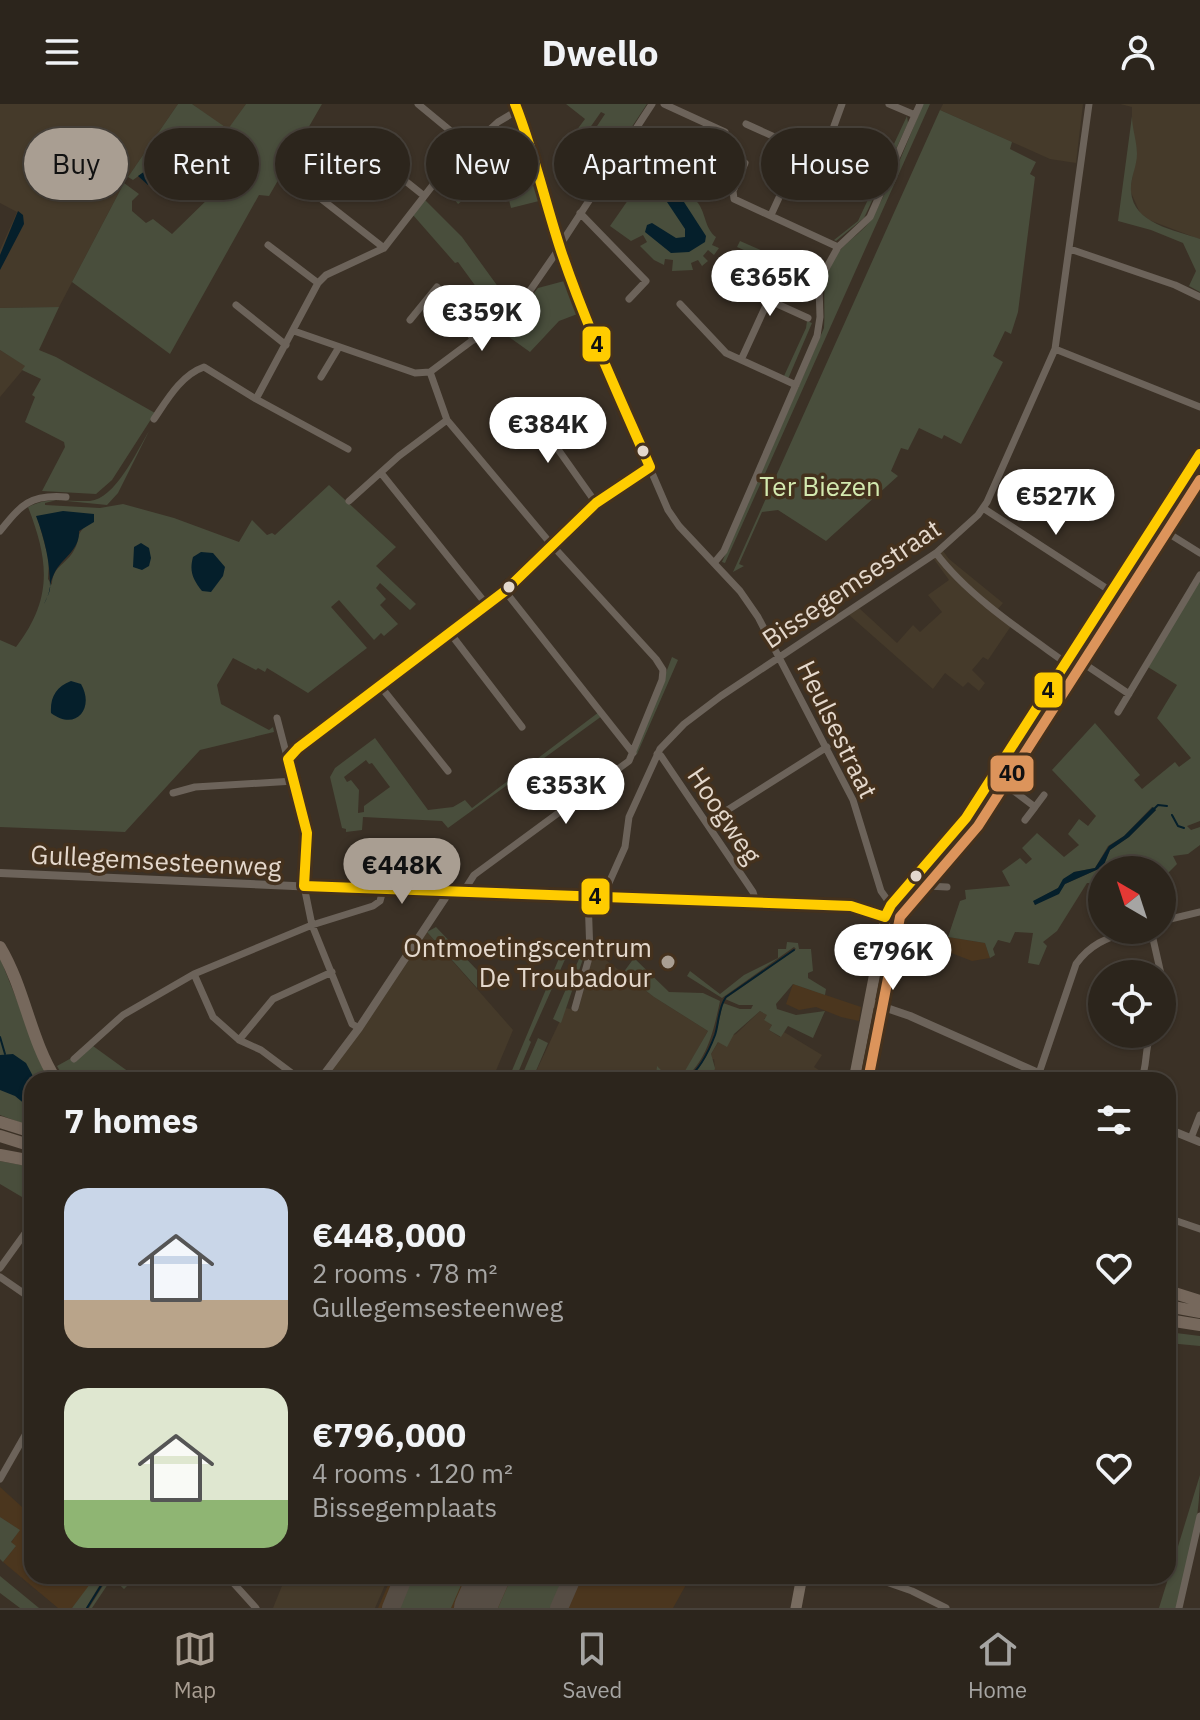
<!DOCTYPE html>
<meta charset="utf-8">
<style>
body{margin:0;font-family:"IBM Plex Sans",sans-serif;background:#383129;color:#f1f3f6;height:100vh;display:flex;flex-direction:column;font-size:30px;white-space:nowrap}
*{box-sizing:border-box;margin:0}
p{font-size:26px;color:#a6a5a3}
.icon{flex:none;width:44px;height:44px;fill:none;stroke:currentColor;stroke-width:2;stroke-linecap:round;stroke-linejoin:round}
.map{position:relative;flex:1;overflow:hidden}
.sheet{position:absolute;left:24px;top:968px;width:1152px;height:512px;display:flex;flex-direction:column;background:#2c251c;border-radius:24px;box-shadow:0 2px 6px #0004,0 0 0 2px #48423b}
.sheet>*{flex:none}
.banner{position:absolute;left:24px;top:24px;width:1152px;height:72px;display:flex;gap:16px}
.needle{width:52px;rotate:321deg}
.tools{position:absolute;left:1088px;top:752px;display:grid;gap:16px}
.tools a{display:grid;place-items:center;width:88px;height:88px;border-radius:50%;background:#2c251c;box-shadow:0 2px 6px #0004,0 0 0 2px #48423b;font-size:40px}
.price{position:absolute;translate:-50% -68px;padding:0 18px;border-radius:28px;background:#fff;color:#222;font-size:26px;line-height:52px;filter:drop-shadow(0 2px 4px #0008)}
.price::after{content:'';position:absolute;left:50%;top:48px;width:24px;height:18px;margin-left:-12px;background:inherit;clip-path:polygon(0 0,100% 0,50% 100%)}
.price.active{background:#a99e92;color:#111}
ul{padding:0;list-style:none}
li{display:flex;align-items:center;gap:24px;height:200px;padding:0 40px}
li span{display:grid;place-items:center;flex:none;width:224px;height:160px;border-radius:24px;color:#555}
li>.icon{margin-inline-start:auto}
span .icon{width:96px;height:96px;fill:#fffc;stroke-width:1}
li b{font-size:34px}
h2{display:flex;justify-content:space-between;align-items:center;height:96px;padding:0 40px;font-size:34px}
.chip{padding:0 28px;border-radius:36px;background:#2c251c;box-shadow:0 2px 6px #0004,0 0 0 2px #48423b;font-size:28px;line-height:72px}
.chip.active{background:#a99e92;color:#111}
header{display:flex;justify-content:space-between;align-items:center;height:104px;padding:0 40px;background:#2c251c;font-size:36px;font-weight:800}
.tabs{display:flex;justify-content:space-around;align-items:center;height:112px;border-top:2px solid #48423b;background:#2c251c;font-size:22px;color:#a6a5a3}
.tabs a{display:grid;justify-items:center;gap:4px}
.tabs .active{color:#a99e92}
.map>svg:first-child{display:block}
</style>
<header><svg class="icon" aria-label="menu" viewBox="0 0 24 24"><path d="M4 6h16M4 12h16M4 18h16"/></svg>Dwello<svg class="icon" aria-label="person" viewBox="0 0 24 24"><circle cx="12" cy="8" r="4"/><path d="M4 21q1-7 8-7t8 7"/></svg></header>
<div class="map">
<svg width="1200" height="1504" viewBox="0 0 1200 1504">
<rect width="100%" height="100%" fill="#3b3126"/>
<path fill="#4b361e" d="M948,833l37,6 5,15 -18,3 -31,-12z
M793,880l68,23 -2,14 -18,-4 -25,-10 -17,3 -13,-6z
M0,1383l32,29v60l65,1 -25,31h-14l-55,-46 12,-15 -4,-4 8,-13 -19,-13z
M392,1472h282l13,7 -14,25h-295z"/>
<path fill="#453a2a" d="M0,0h178l-54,79 -65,124 -59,1v-58l17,-38 -17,-9z
M192,0h54l-18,26z
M943,0h140l-7,59 -26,-4 -110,-49z
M1120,0h80v137l-1,-2 -50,-19 -9,-7 -10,-23 7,-37 -5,-28v-18z
M0,246l26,16 -26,31z
M943,447l6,8 54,44 -5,6 13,17 -23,34 -5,-3 -11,13 13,13 -6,8 -11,-9 -5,5 -18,-14 -12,16 -85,-75 11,-6 38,35 16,-18 7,7 22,-20 -14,-17 21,-15 -16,-22z
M427,828l86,98 -21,50h-168z
M593,850l9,3 52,40 54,34 -26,46 -11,2 -14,-12 -2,13h-123l34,-72 12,3z
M760,907l8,4 -4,4 8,6 -3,5 11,7 4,-5 38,23 -8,12 21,13h-122l2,-12 -1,-9 -3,1v-6l8,-13 17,-7z
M286,1472h103l-14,32h-102z"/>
<path fill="#494e3c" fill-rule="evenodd" d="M178,0h14l36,25 18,-25h76l-53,92 -10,-1 -89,159 -98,-72 52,-99 15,11 -7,7v10l14,12 7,-4 19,15 42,-41 2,2 5,-5 17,-5c-5,-11 -19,-17 -28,-27 -6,-6 -6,-14 -15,-20l-27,27 -6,-6 -29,21 -5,-3z
M566,0h81l-55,83 -11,-8 -4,6 -13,-9 41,-62 -4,-2 -26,37 -8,-6 18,-24z
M923,0h7l-205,459 -3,-1 102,-234c2,-30 -6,-57 19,-81 13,-13 25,-19 33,-36 18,-34 32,-71 47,-107z
M940,6l72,32 -2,7 26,13 -6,12 5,3 -17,135 -7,22 -6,-3 -12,25 10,6 -42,82 -17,-9 -2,4 -23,-11 -11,22 -7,-2 -10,23 7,5 -72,65 -48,-31 -16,2 -23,52 5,2 -11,6z
M907,12l1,7 -44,95 -28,23 -2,-1 24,-19z
M1132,12c0,13 5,25 5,38 0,12 -7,25 -6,37 2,33 44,39 69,48v53l-11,-6 7,-15 -13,-28 -32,-13 -33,-9z
M528,65l11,32 -28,7 -7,-28 -20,4 -26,20 -3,-4 20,-17z
M649,66l-2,5 15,7 3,-5 9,5c3,13 16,11 24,21 8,11 7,26 18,34l-4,8 7,3 -5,7 -6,-5 -5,6 5,5 -6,5 -4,-6 -7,3 2,7 -21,1 1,-11 -8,-1 -1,6 -10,-5 -14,-14 7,-4 -4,-7 -12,6 -21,-15z
M424,95l38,38 50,69 -14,11 -40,-55 -3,1 -42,-48z
M740,137l77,34 -3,6 -77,-34z
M568,176l12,33 -21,8 -29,31 -21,-15 -8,-11 18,-14 19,-24z
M59,203l-20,43 17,7 99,56 -43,67 -16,14 -54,-3 23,-44 -1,-5 -39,-20 10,-25 -3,-2 9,-16 -19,-9 3,-4 -25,-16v-42z
M807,217l5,2 -24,56 -4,-3 22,-48z
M149,327l-31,62 -11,12 -50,-5 -12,3v2l55,3 23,-4 51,14 65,24 13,-22 15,15 5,-2 3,2 54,-50 67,62 -20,19 40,38 -6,6 -30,-27 -4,5 10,11 -6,6 18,19 -14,12 -3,-3 -7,7 -35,-40 -8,7 36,41 -59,45 -41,-25 -2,4 -7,-4 -2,2 -23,-12 -16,27 4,19 48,26 4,-3 1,5 -74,18 -75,82 -125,-5v-187l16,7c37,-48 33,-86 12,-140 21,-11 39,-5 62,-6 25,-2 47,-50 59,-70zM37,412l51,8c-14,11 -7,16 -15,28 -8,13 -21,15 -21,33l-4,-6 1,-19z
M1200,475v242l-13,5 4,4 9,-3v18l-12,9 -15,2 4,8 -15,15v-9h-60v14l-15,-1 -30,48 -14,11 4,4 -8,19 -11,-2 5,-30 -18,-1 -5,11 -12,-3 -5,9 2,6 -5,3 -5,-15 -37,-6 12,-36 6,-2 -1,-9 45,-4 -8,-15 18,-13 6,6 6,-5 -10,-11 15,-15 27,24 15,-12 -11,-11 11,-15 9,7 8,-10 -44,-46 43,-47 45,52 -6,5 8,9 33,-27 4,5 12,-9 -34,-40 20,-33 -29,-18zM1152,703l4,3 -27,27 -19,13 -7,17 -38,17 -30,21 -1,-4 24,-13 16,-16 21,-4 13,-22 16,-10z
M672,553l6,3 -41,94 -2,-1z
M599,608l3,4 -154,112 -6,-7 -79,-4 -1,13 -16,2v-3l-4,-1 -12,-51 5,-9 40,-30 53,72 25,-3 12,-7 7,8zM366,656l3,4 3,-1 18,24 -26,19v6l-6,1 1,-23 -8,-10 -4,2 -3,-5z
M436,823l41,43v18l-50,-56z
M787,838l11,1 1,6h12l2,22 -5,2v5l18,11 -1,6 -32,-11 -17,20 1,5 19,6 29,-4 -12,27 -25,-12 -7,11 -12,-7 3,-5 -8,-5 3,-5 -7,-4 -26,23 -7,13 -9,-5 -7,12 4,14 -2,12h-24c21,-22 28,-48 34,-77l17,6h11l2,-4h-14l-14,-6 71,-50 -2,-2 -72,51 -35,-22 3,-5 30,23 24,-19 34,-17v-9h8z
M565,840l6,2 -42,94 2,2 -16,38h-7z
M582,848l2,4 -23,67 -8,-4z
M0,854l49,122h-17v47l-32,-12z
M634,854l35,34 34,1 17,8c-6,29 -13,60 -37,79h-28l2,-14 13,13 8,-5 4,2 26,-45 -54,-34 -31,-24z
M538,934l10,5 -16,37h-12z
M93,942l47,34h-75l-8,-14z
M0,1057l32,6v21l-10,9 -22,-13z
M1168,1228l32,4v10l-32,-3z
M1200,1371c0,46 -12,89 -24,133h-17z
M0,1413l20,13 -9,12 5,4 -13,16 -3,-3z
M0,1472l39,32h-19l-20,-15z
M96,1472h9l-19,32h-14z
M109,1472h28l-13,13 -12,-11 -20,30h-3z
M410,1472h55l-14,32h-54z
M512,1472h55l-13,32h-56z"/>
<path fill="#051f2b" d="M158,58l8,8 -18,15 -10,-9z
M668,85l16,13 22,34 -1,6 -16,10 -18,1 -26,-21 2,-7 5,-2 24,15 9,-1v-8l-22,-33z
M18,107l5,4 1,9 -24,46v-15z
M63,407l31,3v8l-15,9c1,20 -18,27 -25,43 -6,12 -2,16 -10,30 2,-5 7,-13 6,-18 0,-23 -5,-47 -14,-70z
M141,439l8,5 2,10 -2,8 -7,4 -9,-3 1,-20z
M201,448l12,1 12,14 -2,9 -12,16 -9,-1c-9,-12 -13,-19 -9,-34z
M71,577l10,3c14,24 -5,48 -30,29 -1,-16 5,-26 20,-32z
M1153,703l3,3 -27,27 -19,13 -7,17 -38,17 -6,10 -24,11 -2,-4 25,-13 5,-9 11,-7 21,-4 14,-22 15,-10z
M13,950l13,9 9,17h-3v30l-17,-14 -15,-6v-35z"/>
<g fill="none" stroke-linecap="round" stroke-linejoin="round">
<path stroke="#051f2b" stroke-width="2" d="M1154,705l4,-4 9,1
M1172,711l6,11 6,2
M0,933l5,17
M686,976c13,-10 23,-29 29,-45 4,-12 3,-27 11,-38l68,-47
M87,1504l20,-32"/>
<path stroke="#564d44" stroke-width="18" d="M391,1504l13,-32
M559,1504l14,-32"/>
<path stroke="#564d44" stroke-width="42" d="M475,1504l14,-32"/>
<path stroke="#6c635a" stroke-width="7" d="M418,0l52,43
M515,0l10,25 33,113 36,97 74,171 11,16 61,65 18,26 95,183 28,91 10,14
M664,0l61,28
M889,0l26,11
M746,20l55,25
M834,22l8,-22
M354,36l69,55
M620,49l52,25
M797,55l67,29
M745,59l-12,28 1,8 104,48
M320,94l64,50
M580,109l66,68 -17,18
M771,111l35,-76
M558,138l6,-3 88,-135
M268,141l50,38
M1070,145l105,36 25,12
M730,187l10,-4 68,31
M680,200l46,49 70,32
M236,201l50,40
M410,216l27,-33 37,53
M294,227l121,42 15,-1 90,-67 36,-52 5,-2
M1055,245l145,58
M741,256l27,-59
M430,268l17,48 104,124 105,115 7,11 -1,10 -33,81 -155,114 -7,11v6
M321,273l18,-30
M256,295l62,-116 8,-8 58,-27 59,-76 55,-50 20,-12
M528,303l68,96
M154,315c13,-19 27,-44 50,-52l52,32 92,50
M381,369l106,132
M349,397l50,-45 48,-36
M983,404l129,84
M1155,421l45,28
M0,427c21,-26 30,-37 66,-34
M936,449c32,43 87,79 130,110
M714,459l10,-12 93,-215 3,-19 -1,-30 4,-13 15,-27 32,-30 50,-113
M505,487l128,162
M450,529l72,94
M1071,551l58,39
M381,583l67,84
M1118,608l82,-137
M277,614l30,115 -3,53 8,39 40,99 7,4
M657,650l4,2 92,136 3,10
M288,655l10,-11 207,-157 91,-88 54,-36
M994,672l41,31 -10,13
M173,689l22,-6 99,-6
M1035,703l9,-12
M707,719l120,-76
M916,773l11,9 20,1
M606,793l2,-12 17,-38 4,-30 31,-68 24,-25 37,-28 215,-143 42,-38 9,-13 68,-153 34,-245
M1162,817l38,-9
M1151,826l10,44
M194,870l19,43 26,23 22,10 40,30
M1162,873l3,19 -3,10
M575,904l15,-54 -2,-57
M239,936l34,-41 59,-27
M74,955l49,-44 71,-41 118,-49 61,-19 7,-5 3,-11
M1039,969l37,-109c15,-21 32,-26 55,-34
M1141,976c7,-15 3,-30 10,-46
M1191,1034l9,-23
M1168,1114l32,11
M0,1164l31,-43
M0,1173l32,22
M0,1375l32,-56
M227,1472l29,32
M869,1472l43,15 34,17
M1179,1504l21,-92"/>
<path stroke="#6c635a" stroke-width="8" d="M0,769l383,17 468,16 34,11
M869,898l41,14 144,64
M320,976l39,-52 86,-130v-7
M1168,1025l32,13"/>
<path stroke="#786c60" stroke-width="11" d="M854,976l33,-169 79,-93 234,-364
M796,1504l6,-32"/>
<path stroke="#76685c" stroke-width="12" d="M0,843c25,42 30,92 56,133
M0,1018l32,10
M0,1032l32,10
M0,1051l32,6
M1168,1187l32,10
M1168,1202l32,6
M1168,1216l32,5"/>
<g stroke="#44311d" stroke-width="16">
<path id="bus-1" d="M515,0c19,48 30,98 46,147 25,74 58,145 89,216
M288,655l10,-11 207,-157 91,-88 54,-36
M288,655l19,74 -3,53
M304,782l547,20 34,11
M885,813l6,-12 75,-87 234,-364"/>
</g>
<g stroke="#44311d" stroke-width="16">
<path id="bus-2" d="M868,976l32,-163 78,-91 222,-346"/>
</g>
<use href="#bus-1" stroke="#fc0" stroke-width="10"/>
<use href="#bus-2" stroke="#dc945b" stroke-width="10"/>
</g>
<g fill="#e4d8cc" stroke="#44311d" stroke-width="3">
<circle cx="643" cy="347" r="7"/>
<circle cx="509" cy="483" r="7"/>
<circle cx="916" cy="772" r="7"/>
</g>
<circle fill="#a99e92" stroke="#44311d" stroke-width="3" cx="668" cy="858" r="8"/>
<g text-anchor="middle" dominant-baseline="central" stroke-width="7" stroke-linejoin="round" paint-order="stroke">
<g font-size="26" fill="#d3e9af" stroke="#44311d">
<text x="820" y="382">Ter Biezen</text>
</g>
<g font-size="26" fill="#e4d8cc" stroke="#44311d">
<text transform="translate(851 479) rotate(-34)">Bissegemsestraat</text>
<text transform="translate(838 625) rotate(64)">Heulsestraat</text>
<text transform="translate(725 711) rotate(56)">Hoogweg</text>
<text transform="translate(156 756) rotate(3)">Gullegemsesteenweg</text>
</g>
<g font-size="26" fill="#e4d8cc" stroke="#44311d" text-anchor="end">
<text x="652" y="843">Ontmoetingscentrum<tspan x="652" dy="30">De Troubadour</tspan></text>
</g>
</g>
<g stroke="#44311d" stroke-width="3">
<rect x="581" y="221" width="31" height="38" rx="8" fill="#fc0"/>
<rect x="1033" y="567" width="31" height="38" rx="8" fill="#fc0"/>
<rect x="989" y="650" width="46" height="39" rx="8" fill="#dc945b"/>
<rect x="580" y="773" width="31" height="39" rx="8" fill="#fc0"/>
</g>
<g font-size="22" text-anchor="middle" font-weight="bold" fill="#111">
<text x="597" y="248">4</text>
<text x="1048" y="594">4</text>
<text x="1012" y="677">40</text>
<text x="595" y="800">4</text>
</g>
</svg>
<div class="tools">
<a><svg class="needle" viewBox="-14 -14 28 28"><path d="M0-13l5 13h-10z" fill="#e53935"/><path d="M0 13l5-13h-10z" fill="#a6a5a3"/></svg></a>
<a><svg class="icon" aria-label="locate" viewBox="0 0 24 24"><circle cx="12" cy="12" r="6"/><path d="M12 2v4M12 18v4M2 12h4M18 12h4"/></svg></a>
</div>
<b class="price" style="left:770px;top:214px">€365K</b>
<b class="price" style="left:482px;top:249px">€359K</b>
<b class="price" style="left:548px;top:361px">€384K</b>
<b class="price" style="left:1056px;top:433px">€527K</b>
<b class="price" style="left:566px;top:722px">€353K</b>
<b class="price active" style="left:402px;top:802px">€448K</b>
<b class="price" style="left:893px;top:888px">€796K</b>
<div class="banner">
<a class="chip active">Buy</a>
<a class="chip">Rent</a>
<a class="chip">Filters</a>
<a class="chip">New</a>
<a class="chip">Apartment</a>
<a class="chip">House</a>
</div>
<section class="sheet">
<h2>7 homes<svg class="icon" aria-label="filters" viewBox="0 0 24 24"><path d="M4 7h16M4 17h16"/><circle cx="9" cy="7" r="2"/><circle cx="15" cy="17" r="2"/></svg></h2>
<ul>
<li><span style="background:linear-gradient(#c9d6e8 70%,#b9a48a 0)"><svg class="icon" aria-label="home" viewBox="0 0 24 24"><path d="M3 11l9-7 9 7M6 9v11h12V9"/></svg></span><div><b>€448,000</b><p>2 rooms · 78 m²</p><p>Gullegemsesteenweg</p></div><svg class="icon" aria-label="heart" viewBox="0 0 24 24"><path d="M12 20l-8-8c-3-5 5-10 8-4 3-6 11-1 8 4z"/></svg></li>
<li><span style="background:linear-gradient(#dfe7d0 70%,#8fb573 0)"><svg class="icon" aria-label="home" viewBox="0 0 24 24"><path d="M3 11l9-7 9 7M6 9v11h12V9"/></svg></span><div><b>€796,000</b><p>4 rooms · 120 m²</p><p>Bissegemplaats</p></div><svg class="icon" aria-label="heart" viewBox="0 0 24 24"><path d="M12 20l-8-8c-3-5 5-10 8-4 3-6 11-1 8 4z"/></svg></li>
</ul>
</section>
</div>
<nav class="tabs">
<a class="active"><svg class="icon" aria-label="map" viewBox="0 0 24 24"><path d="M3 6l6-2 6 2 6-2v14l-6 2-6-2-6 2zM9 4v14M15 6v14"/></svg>Map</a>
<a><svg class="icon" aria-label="saved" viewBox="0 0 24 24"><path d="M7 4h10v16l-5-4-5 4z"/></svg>Saved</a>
<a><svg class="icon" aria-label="home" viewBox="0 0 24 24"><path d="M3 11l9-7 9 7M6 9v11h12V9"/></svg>Home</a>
</nav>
